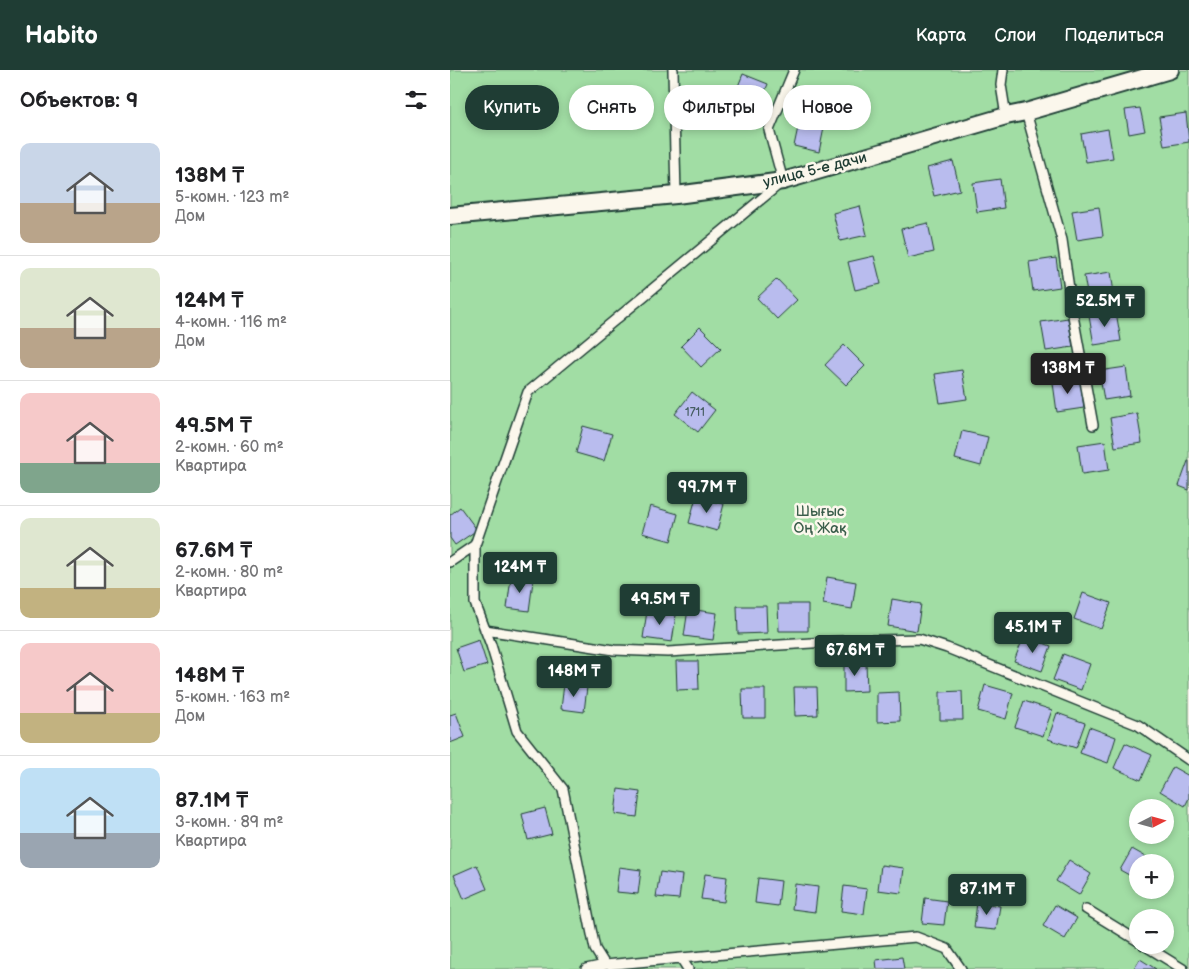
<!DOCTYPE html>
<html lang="ru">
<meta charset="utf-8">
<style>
body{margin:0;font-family:"Balsamiq Sans",sans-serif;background:#f2f2f2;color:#202124;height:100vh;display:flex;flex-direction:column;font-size:19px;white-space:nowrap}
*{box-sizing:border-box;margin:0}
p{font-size:16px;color:#757577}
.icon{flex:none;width:28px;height:28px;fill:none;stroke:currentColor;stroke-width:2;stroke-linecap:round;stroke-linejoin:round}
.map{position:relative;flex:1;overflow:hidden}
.panel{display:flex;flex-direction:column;background:#fff;width:450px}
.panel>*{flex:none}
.hud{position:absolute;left:15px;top:15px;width:475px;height:45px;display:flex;gap:10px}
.needle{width:32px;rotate:84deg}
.fabs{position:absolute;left:679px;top:729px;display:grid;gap:10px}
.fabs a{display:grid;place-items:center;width:45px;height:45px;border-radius:50%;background:#fff;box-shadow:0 2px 8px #0003;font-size:25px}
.price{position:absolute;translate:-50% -42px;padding:0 11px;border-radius:5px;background:#1f3d34;color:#fff;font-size:16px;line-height:32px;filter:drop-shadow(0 1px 2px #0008)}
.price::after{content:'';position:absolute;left:50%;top:30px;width:15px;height:11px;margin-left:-8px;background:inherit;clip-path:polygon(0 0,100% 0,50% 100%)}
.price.current{background:#222;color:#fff}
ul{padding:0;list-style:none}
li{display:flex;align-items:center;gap:15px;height:125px;padding:0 20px}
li+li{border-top:1px solid #e0e0e0}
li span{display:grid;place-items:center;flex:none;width:140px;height:100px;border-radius:10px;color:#555}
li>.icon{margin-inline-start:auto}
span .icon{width:60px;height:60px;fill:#fffc;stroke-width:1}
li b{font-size:21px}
h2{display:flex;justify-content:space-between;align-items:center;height:60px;padding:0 20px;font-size:21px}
.tag{padding:0 18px;border-radius:22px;background:#fff;box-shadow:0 2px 8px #0003;font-size:18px;line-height:45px}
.tag.current{background:#1f3d34;color:#fff}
header{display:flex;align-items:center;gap:30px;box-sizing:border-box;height:70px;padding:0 25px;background:#1f3d34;color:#fff}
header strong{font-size:24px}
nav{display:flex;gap:28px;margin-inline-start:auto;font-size:18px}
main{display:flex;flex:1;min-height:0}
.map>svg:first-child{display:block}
</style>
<header>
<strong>Habito</strong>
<nav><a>Карта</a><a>Слои</a><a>Поделиться</a></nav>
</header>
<main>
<section class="panel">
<h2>Объектов: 9<svg class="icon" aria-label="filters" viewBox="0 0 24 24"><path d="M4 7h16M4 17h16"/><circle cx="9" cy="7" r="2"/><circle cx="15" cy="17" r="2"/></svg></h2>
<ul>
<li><span style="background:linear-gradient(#c9d6e8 60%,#b9a48a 0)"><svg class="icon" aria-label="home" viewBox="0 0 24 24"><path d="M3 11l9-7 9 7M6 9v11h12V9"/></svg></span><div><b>138M ₸</b><p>5-комн. · 123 m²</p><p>Дом</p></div></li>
<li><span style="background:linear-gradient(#dfe7d0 60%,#b9a48a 0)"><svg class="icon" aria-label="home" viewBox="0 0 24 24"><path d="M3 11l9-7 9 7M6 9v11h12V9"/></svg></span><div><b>124M ₸</b><p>4-комн. · 116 m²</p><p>Дом</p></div></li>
<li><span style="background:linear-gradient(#f6c9c9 70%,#7fa58c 0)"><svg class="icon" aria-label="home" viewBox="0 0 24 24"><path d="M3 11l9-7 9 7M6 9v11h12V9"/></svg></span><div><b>49.5M ₸</b><p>2-комн. · 60 m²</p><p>Квартира</p></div></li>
<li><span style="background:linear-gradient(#dfe7d0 70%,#c2b280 0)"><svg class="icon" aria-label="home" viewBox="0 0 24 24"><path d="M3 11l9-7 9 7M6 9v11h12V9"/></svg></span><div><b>67.6M ₸</b><p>2-комн. · 80 m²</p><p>Квартира</p></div></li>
<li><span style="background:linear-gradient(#f6c9c9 70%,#c2b280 0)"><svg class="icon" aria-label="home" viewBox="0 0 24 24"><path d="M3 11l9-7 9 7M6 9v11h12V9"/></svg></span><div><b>148M ₸</b><p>5-комн. · 163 m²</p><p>Дом</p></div></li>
<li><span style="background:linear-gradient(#bfe0f5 65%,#9aa5b1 0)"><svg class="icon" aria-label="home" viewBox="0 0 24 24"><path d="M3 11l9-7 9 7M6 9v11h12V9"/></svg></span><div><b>87.1M ₸</b><p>3-комн. · 89 m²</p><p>Квартира</p></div></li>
</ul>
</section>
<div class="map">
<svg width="739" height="899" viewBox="0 0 739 899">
<rect width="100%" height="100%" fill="#fbf7ec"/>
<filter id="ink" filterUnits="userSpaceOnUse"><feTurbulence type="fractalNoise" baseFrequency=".02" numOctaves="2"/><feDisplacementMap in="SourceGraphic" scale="10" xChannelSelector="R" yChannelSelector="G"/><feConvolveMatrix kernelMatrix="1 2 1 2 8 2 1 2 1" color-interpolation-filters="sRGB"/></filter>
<g filter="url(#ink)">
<path fill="#a1dda4" stroke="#608d6c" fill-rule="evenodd" d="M0,0h739v899h-739zM688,738h27v27h-27zM688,792h27v28h-27zM688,848h27v27h-27z"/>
<path fill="#b9bcee" stroke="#1f3d34" d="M293,4l25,10 -11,27 -25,-10z
M690,38l5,23 -16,3 -4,-24z
M736,43l3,29 -25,4 -5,-29z
M350,48l25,5 -6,29 -25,-6z
M658,59l5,29 -27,4 -5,-28z
M503,91l7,29 -26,6 -7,-28z
M550,109l4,29 -27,4 -4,-29z
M410,136l7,29 -27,6 -7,-28z
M649,137l4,29 -26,4 -5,-29z
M478,153l6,29 -26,6 -7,-29z
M424,186l7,28 -26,6 -7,-28z
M606,188l4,29 -27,4 -4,-29z
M661,202l4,29 -26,4 -5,-29z
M327,209l20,21 -20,19 -20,-21z
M666,242l5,29 -27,4 -5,-29z
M618,248l5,29 -27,4 -5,-29z
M250,257l21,21 -20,19 -20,-21z
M394,275l21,21 -19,19 -21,-20z
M676,297l4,29 -26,4 -5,-29z
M512,300l5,29 -27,4 -5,-29z
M630,309l4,29 -27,4 -4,-29z
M242,322l23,18 -17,22 -23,-18z
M687,343l5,30 -27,4 -5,-29z
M133,356l29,8 -8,27 -28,-8z
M512,361l26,6 -7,29 -26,-7z
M655,371l4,29 -27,4 -4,-29z
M738,391h1v29l-10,-4z
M246,427l28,7 -7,27 -28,-8z
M200,436l28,8 -7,27 -29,-8z
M10,437l17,23 -22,15 -5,-7v-23z
M377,507l29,5 -4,27 -29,-5z
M61,508l22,3 -4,30 -22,-3z
M633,523l28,10 -10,26 -27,-10z
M442,529l29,5 -4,27 -29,-5z
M328,534h30v27h-29z
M287,536h29l1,27 -29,1z
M238,539l29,4 -4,27 -29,-4z
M197,541l29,4 -4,27 -29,-4z
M574,566l27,10 -9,25 -28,-10z
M29,570l8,25 -23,7 -8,-24z
M613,584l27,10 -9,26 -28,-10z
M226,591h22l1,28 -22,1z
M394,593h22l1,28 -23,1z
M114,614l23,3 -3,25 -23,-3z
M535,615l28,8 -7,26 -28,-8z
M344,617h23l1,28 -23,1z
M292,619h23v29h-22z
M512,621l1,29h-23v-28z
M449,622l1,29 -23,1v-29z
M574,631l28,9 -9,26 -28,-9z
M6,643l9,24 -15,6v-28z
M607,643l28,10 -9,25 -28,-9z
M639,657l27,10 -8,26 -28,-10z
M675,673l27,12 -11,25 -27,-12z
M723,697l16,9v22l-4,8 -25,-15z
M168,719l22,3 -3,25 -22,-3z
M95,738l7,26 -24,6 -6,-26z
M682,779l23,13h-17v18l-18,-10z
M619,790l22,14 -12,21 -23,-14z
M27,795l10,24 -23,10 -10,-24z
M431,795l23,3 -3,25 -23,-3z
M169,797l22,3 -3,24 -22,-2z
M210,802l22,3 -3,24 -23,-2z
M255,804l22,3 -3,25 -23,-3z
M308,808l23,3 -3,25 -23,-3z
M345,814l23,3 -3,25 -23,-3z
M394,816l23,3 -3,25 -23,-3z
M475,828l22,3 -3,24 -22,-2z
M527,832l23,4 -4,24 -22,-2z
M605,835l22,13 -12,21 -22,-13z
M452,887l2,12h-27l-1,-9z
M690,889l16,10h-22z"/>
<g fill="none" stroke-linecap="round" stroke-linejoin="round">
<g stroke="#1f3d34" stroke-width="12">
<path id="lane" d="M223,0l3,125
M553,0l-2,15 5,31
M576,42l36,128 10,70 21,115
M0,492l25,-17
M35,560l129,20 54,2 176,-11 75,-2 28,9 191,77 51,35
M636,839l52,32
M694,875l39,24
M231,888l235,-21 31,12 14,20
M136,899l19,-4
M238,899l-7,-11 -76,7 -10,-16 -32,-160 -46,-58 -26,-86 -16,-42v-58l53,-153 255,-211 -14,-51 25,-60"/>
</g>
<g stroke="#1f3d34" stroke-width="20">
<path id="street" d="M0,146l226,-21 107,-14 223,-65 20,-4 144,-42"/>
</g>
<use href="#lane" stroke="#fbf7ec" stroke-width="9"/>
<use href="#street" stroke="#fbf7ec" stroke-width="16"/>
</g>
</g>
<g text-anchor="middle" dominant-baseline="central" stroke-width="5" stroke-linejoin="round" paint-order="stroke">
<g font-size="12" fill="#465d62">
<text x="245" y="342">1711</text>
</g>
<g font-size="15" fill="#1f3d34" stroke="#fbf7ec">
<text transform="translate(365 100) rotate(-14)">улица 5-е дачи</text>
</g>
<g font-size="15" fill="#395d4a" stroke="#fbf7ec">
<text x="370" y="441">Шығыс<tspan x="370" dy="17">Оң Жақ</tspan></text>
</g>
</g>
</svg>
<div class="fabs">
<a><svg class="needle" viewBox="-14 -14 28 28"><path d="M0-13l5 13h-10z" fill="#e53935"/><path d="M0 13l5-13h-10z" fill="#757577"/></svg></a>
<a>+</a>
<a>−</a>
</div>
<b class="price" style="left:655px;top:258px">52.5M ₸</b>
<b class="price current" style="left:618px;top:325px">138M ₸</b>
<b class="price" style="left:257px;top:444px">99.7M ₸</b>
<b class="price" style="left:70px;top:524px">124M ₸</b>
<b class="price" style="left:210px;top:556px">49.5M ₸</b>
<b class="price" style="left:583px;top:584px">45.1M ₸</b>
<b class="price" style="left:405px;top:607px">67.6M ₸</b>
<b class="price" style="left:124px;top:628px">148M ₸</b>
<b class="price" style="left:537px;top:846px">87.1M ₸</b>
<div class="hud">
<a class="tag current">Купить</a>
<a class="tag">Снять</a>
<a class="tag">Фильтры</a>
<a class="tag">Новое</a>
</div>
</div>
</main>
